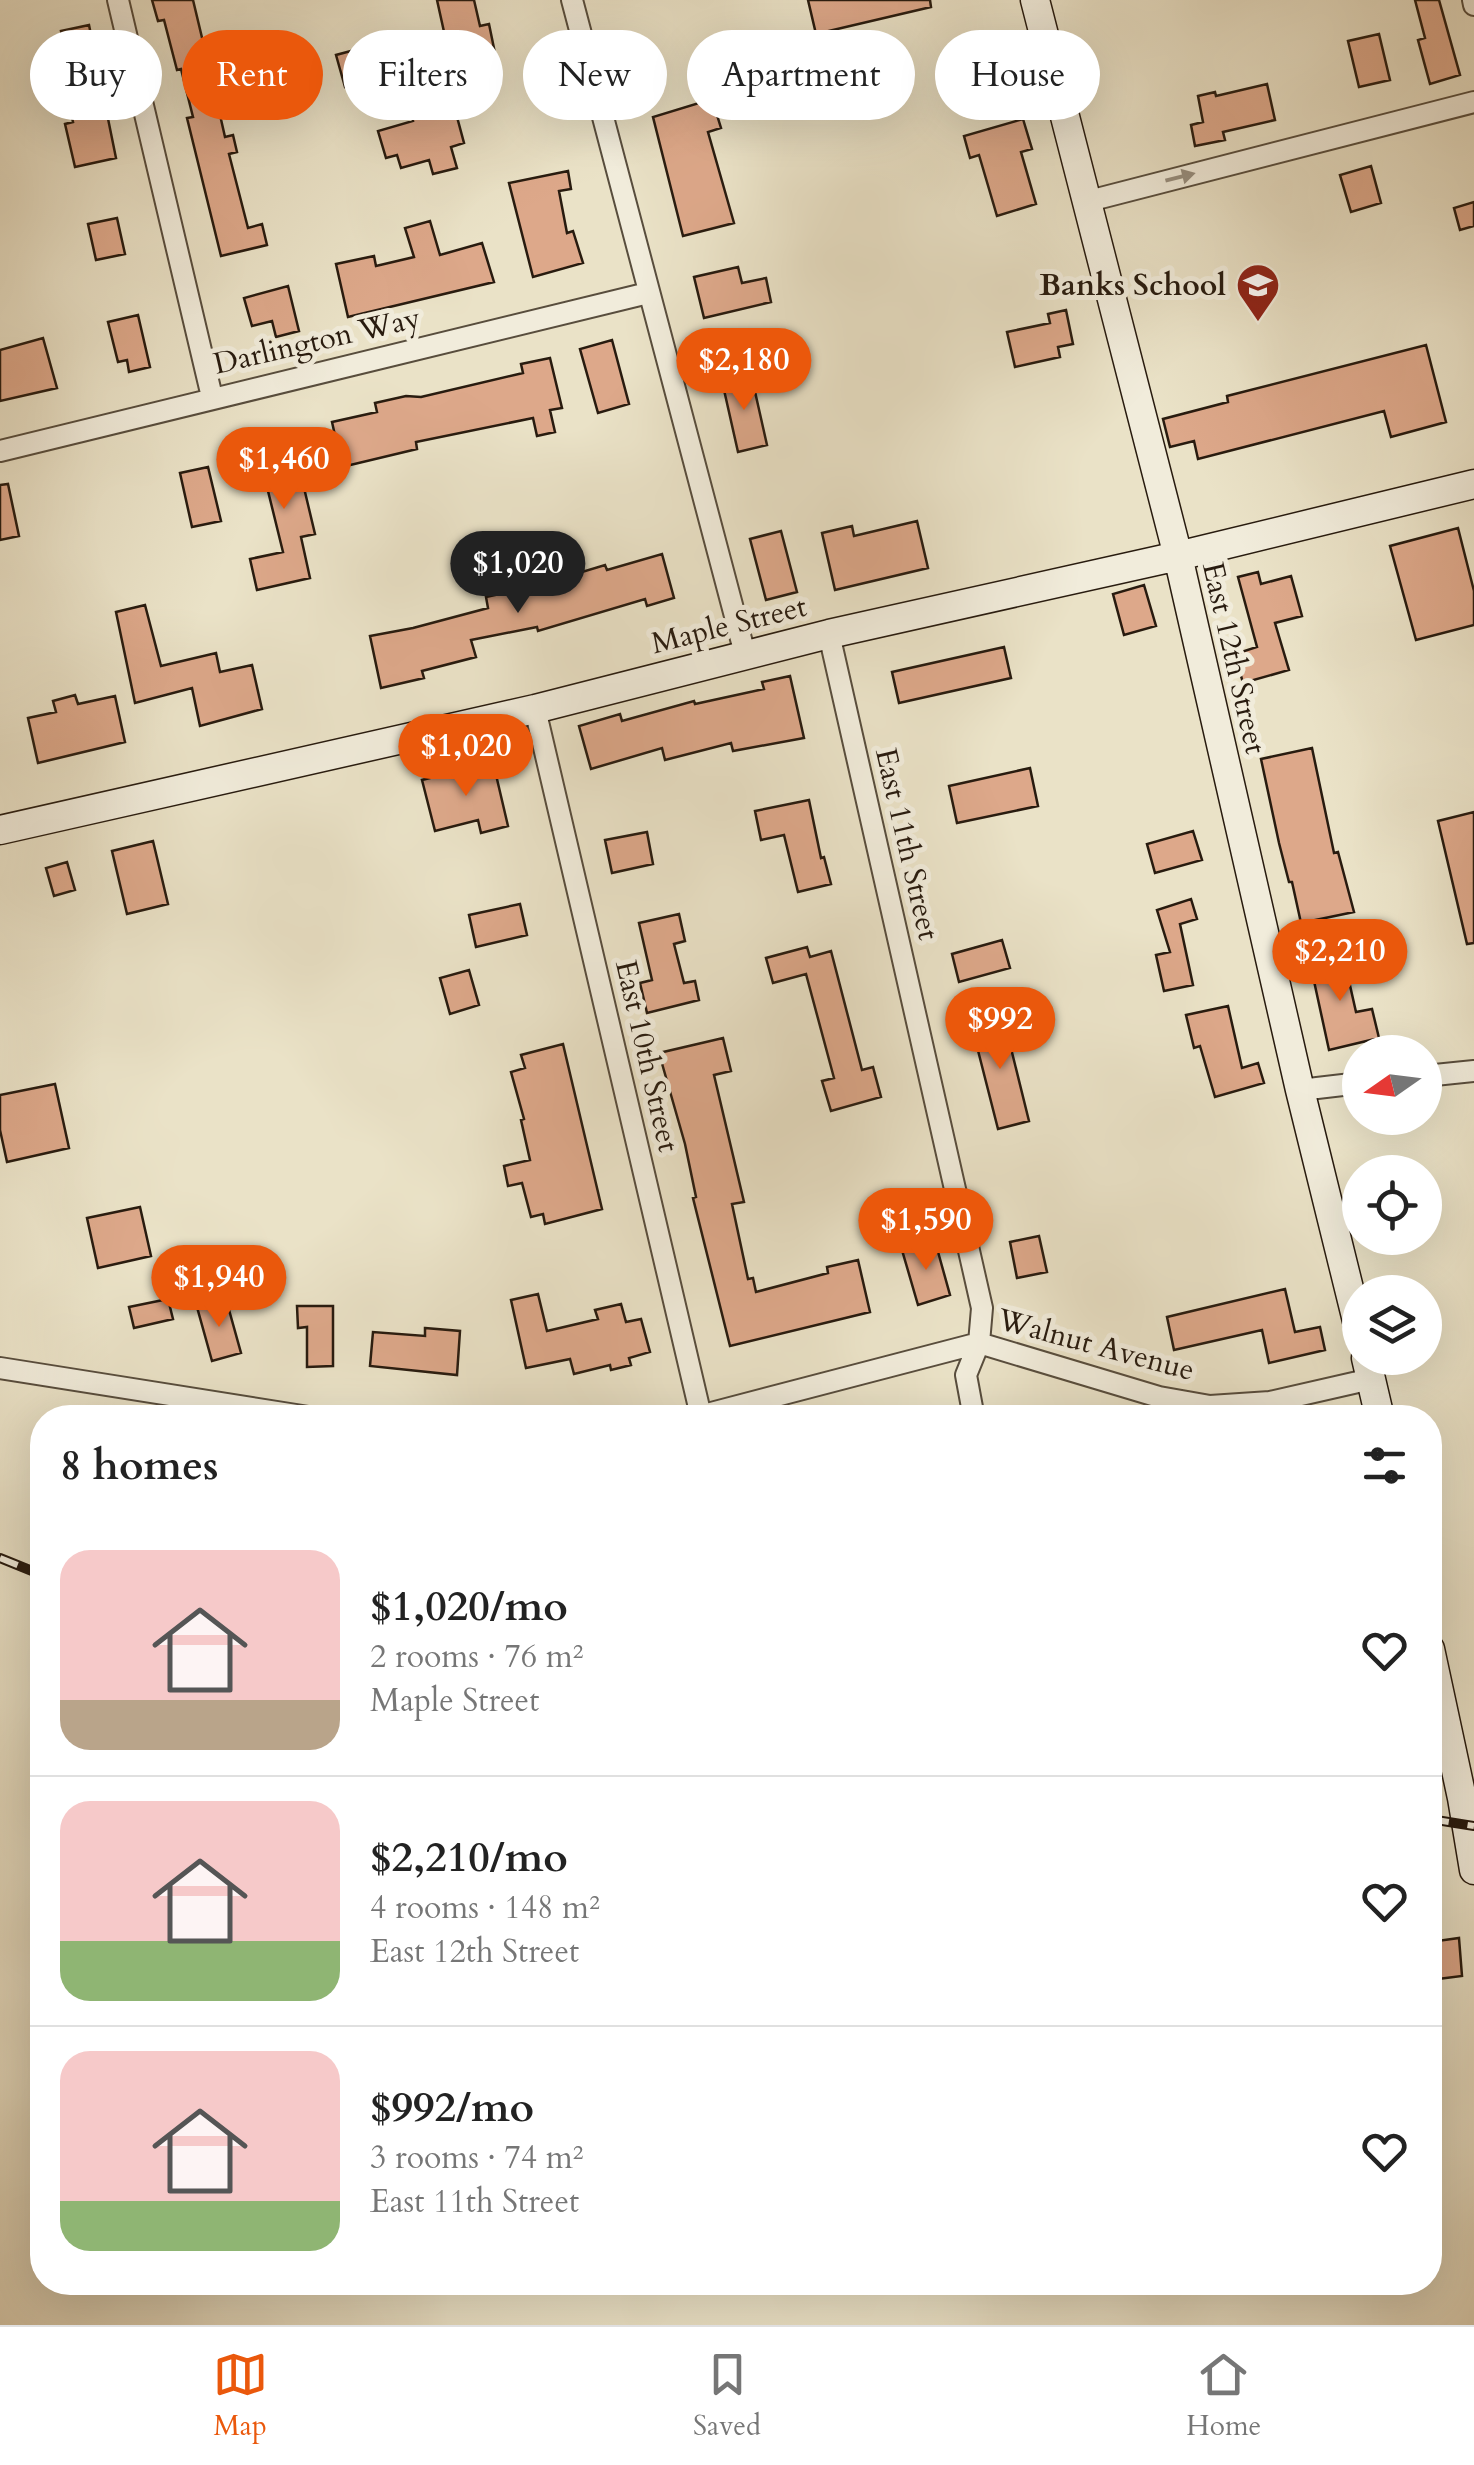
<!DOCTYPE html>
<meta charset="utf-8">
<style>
body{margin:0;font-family:Cardo,serif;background:#f6f6f6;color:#222;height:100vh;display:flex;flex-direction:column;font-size:38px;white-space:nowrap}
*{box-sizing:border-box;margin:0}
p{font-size:32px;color:#767676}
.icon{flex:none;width:55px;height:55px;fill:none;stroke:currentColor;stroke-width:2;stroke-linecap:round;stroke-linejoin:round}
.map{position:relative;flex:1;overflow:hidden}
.side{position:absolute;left:30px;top:1405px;width:1412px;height:890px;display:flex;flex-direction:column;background:#fff;border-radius:40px;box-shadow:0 10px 40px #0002}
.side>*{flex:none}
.banner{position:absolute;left:30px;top:30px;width:1415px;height:90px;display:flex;gap:20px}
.needle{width:65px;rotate:256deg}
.fabs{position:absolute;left:1342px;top:1035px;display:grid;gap:20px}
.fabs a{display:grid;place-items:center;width:100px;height:100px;border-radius:50%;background:#fff;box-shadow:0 10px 40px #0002;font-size:50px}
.price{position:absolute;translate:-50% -85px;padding:0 22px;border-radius:35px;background:#ea580c;color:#fff;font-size:32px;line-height:65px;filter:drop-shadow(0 2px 5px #0008)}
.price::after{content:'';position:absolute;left:50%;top:60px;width:30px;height:22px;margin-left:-15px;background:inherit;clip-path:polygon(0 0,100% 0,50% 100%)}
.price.current{background:#222;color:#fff}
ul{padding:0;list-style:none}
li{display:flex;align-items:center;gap:30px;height:250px;padding:0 30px}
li+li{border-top:2px solid #e0e0e0}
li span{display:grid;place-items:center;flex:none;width:280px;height:200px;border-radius:30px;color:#555}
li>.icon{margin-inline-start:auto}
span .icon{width:120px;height:120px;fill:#fffc;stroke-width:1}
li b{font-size:42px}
h2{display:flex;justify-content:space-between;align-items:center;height:120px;padding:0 30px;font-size:42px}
.chip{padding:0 35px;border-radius:45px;background:#fff;box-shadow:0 10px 40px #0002;font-size:35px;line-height:90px}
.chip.current{background:#ea580c;color:#fff}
.tab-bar{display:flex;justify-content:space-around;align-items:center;height:140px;border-top:2px solid #e0e0e0;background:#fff;font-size:28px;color:#767676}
.tab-bar a{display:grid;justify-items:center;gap:5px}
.tab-bar .current{color:#ea580c}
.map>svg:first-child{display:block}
</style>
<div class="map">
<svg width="1474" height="2325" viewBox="0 0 1474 2325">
<rect width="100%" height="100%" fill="#eae2c7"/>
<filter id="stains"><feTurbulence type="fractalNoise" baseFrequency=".002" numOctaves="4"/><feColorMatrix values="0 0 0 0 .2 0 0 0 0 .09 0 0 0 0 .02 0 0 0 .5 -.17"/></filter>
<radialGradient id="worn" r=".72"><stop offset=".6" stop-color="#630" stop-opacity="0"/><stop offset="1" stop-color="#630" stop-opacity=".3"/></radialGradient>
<path fill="#dda88a" stroke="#281b0f" stroke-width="2.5" d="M152,0h41l11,46 23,-6 4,16 -23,6 17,75 8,-2 4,17 -8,2 19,74 14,-4 5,21 -46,11 -34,-138 6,-1 -12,-48 -4,1 -13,-50 -6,1z
M437,0h37l6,26 9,-2 7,34 -44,10z
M808,0h122l1,7 -115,27z
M1415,0h24l21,75 -30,9 -12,-44 7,-2z
M89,25l27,133 -41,9 -10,-43 8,-2 -16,-70 8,-2 -4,-19z
M1379,34l11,46 -31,7 -11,-46z
M362,48l9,32 -26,7 -9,-32z
M1267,84l8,36 -52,12 2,8 -30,6 -4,-21 12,-3 -5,-26 17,-4 1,4z
M712,99l9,29 -13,4 26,91 -51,13 -30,-119z
M453,102l11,41 -13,4 6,21 -24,6 -4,-14 -28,8 -4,-13 -11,3 -8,-27 35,-10 -2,-8z
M1023,119l9,30 -11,3 15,52 -39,12 -18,-61 -9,3 -6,-22z
M1371,166l10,37 -30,9 -11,-37z
M568,171l3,18 -12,2 8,42 6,-2 10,32 -50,14 -24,-94z
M1474,202v24l-14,4 -6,-22z
M117,218l8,36 -29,6 -8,-36z
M430,221l10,34 42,-12 12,39 -146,35 -12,-53 38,-8 2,10 38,-9 -9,-29z
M738,267l4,16 24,-5 5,24 -67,16 -10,-41z
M288,286l11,45 -23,6 -4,-16 -20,5 -8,-28z
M1066,310l7,34 -15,3 2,10 -45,10 -8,-35 43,-9 -2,-9z
M138,315l12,52 -21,5 -2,-12 -9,2 -10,-40z
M43,338l14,50 -57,13v-51z
M612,340l17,64 -31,9 -18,-64z
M1426,345l20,77 -55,15 -7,-26 -186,48 -4,-18 -24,6 -7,-28 65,-17 -1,-6z
M550,358l12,50 -12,2 5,22 -18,4 -4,-18 -117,24 1,7 -75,18 -10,-45 45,-10 -2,-9 31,-7 15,1 102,-24 -2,-9z
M751,374l16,71 -29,7 -16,-71z
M290,429l25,105 -14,3 9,41 -53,12 -7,-31 33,-7 -28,-114z
M208,467l13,54 -29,6 -12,-54z
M8,484l11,52 -19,4v-55z
M917,521l11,47 -93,22 -13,-57 30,-7 2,10z
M1458,528l16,63v34l-58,15 -26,-94z
M781,531l16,61 -31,8 -16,-61z
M662,554l12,44 -27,8 -2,-7 -107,32 -1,-4 -66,13 5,17 -54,14 2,7 -43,10 -11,-52 43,-8 75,-20 -2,-11 41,-9 -1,-5 32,-8 1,4 46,-14 2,5z
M1258,572l3,12 30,-8 11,40 -27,7 14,47 -46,13 -8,-29 22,-7 -19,-70z
M1144,585l12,41 -32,9 -11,-41z
M145,605l16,61 55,-13 4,19 32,-7 10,44 -62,17 -8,-38 -57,15 -19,-91z
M1004,647l7,31 -112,25 -7,-31z
M790,676l14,62 -71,13 -2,-8 -66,17 -3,-12 -71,21 -12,-43 41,-12 2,7 72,-20 1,3 69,-15 -2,-7z
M75,695l3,9 37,-8 10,46 -87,21 -10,-45 28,-6 -3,-11z
M1312,748l22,105 4,-1 16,60 -53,11 -9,-41h-3l-10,-39 -18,-84z
M493,762l15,64 -27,7 -3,-13 -43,11 -13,-51z
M1030,768l8,38 -81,17 -8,-37z
M809,800l12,58 3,-1 7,27 -33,8 -14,-57 -23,5 -6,-29z
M1474,812v131l-7,1 -29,-123z
M1193,831l9,29 -47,13 -8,-29z
M647,832l6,32 -41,9 -7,-33z
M153,841l15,63 -41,10 -15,-63z
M67,862l8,28 -21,6 -8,-28z
M1191,899l6,20 -17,5 13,61 -29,6 -8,-36 14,-3 -13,-42z
M520,904l7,31 -51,12 -7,-32z
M679,914l6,27 -11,3 10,39 11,-2 4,19 -52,13 -7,-30 12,-3 -13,-57z
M1002,940l8,28 -51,14 -7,-28z
M807,947l3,10 21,-6 31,119 11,-3 8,30 -50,14 -9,-30 12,-3 -28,-104 -33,9 -7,-25z
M1342,950l14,62 16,-3 7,29 -50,12 -20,-92z
M469,970l10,35 -29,9 -10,-36z
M1228,1006l14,62 16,-5 6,20 -49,14 -15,-51 -6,2 -8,-33z
M1003,1016l26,105 -31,8 -27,-106z
M723,1038l8,33 -17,4 30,127 -12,2 16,75 5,-1 3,14 72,-19 -1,-6 31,-7 12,52 -140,34 -37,-148 3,-1 -11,-53 -26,-91z
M563,1044l39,165 -57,15 -2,-10 -12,3 -9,-34 -14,3 -4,-20 26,-6 -9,-40 3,-1 -13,-47 14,-4 -4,-13z
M55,1084l14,64 -62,14 -7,-32v-35z
M140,1207l11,49 -53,12 -11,-50z
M1039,1236l8,36 -30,6 -7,-36z
M935,1241l15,54 -32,10 -16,-55z
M1285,1289l10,43 25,-5 5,23 -56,13 -7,-33 -88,20 -7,-33z
M538,1294l9,37 51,-12 -3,-9 26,-6 5,18 15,-3 9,33 -21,6 2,7 -20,5 -1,-5 -36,9 -4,-15 -44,9 -15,-68z
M168,1299l5,20 -39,9 -5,-21z
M226,1299l15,54 -29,8 -15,-54z
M297,1306h36v60l-26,1v-40l-9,1z
M425,1328l35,3 -3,44 -87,-9 3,-34 52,4z
M1459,1938l3,38 -32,4v-38z"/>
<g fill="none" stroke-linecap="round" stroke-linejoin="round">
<g stroke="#584d3d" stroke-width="24">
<path id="street" d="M118,0l94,397
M572,0l173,654
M1473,0l1,5
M1085,202l389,-100
M0,451l648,-158
M829,634l153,674 -3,35 -13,32 8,43
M535,709l166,707
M1425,1076l49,-5
M1300,1090l60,-7
M0,1368l315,50
M692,1418l287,-75 180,54 51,9 60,-4 101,-23"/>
</g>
<g stroke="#281b0f" stroke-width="31">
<path id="secondary" d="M1035,0l143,556 122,534 60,243
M0,830l535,-121 294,-75 349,-78 296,-72
M1366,1358l14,60
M1430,1649l32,149 12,72"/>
</g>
<use href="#street" stroke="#f1ecdb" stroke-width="20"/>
<use href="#secondary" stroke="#f1ecdb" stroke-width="28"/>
<g stroke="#281b0f" stroke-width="10">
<path id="rail" d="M0,1558l42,17
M1430,1819l44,7"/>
</g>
<use href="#rail" stroke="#f1ecdb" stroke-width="6" stroke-dasharray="19" stroke-linecap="butt"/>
</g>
<defs><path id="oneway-solid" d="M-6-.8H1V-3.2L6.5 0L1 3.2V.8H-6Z" transform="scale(2.5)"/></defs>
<use fill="#978e7f" href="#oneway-solid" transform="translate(1180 177) rotate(-14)"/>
<defs>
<g id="school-pin" transform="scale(2.25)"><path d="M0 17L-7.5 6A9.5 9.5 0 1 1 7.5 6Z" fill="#8f2418" stroke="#f1ecdb"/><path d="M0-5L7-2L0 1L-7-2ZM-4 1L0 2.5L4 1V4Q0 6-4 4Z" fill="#fff"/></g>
</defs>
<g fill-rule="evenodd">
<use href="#school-pin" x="1258" y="285"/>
</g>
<g text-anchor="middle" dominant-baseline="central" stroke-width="10" stroke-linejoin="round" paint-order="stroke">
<g font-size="30" font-weight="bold" fill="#281b0f" stroke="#f1ecdb" text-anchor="end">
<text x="1226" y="285">Banks School</text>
</g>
<g font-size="30" fill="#281b0f" stroke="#f1ecdb">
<text transform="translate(317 341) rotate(-13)">Darlington Way</text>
<text transform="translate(729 625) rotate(-14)">Maple Street</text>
<text transform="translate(1234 658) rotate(77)">East 12th Street</text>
<text transform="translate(907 844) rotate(77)">East 11th Street</text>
<text transform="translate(647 1056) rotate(77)">East 10th Street</text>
<text transform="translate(1096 1345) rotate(15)">Walnut Avenue</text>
</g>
</g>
<rect width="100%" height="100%" filter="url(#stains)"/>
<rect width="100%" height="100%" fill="url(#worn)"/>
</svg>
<div class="fabs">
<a><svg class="needle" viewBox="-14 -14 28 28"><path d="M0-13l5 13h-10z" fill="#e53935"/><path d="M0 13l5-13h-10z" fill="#767676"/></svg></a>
<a><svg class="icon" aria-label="locate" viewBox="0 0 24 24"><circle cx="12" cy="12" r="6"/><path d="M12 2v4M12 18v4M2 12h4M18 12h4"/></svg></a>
<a><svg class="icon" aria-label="layers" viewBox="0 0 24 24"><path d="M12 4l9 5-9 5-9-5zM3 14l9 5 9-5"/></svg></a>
</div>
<b class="price" style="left:744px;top:413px">$2,180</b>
<b class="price" style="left:284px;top:512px">$1,460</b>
<b class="price current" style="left:518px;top:616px">$1,020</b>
<b class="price" style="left:466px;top:799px">$1,020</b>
<b class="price" style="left:1340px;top:1004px">$2,210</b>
<b class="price" style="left:1000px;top:1072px">$992</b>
<b class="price" style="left:926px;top:1273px">$1,590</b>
<b class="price" style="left:219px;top:1330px">$1,940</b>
<div class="banner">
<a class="chip">Buy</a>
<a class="chip current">Rent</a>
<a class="chip">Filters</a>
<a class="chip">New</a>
<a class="chip">Apartment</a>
<a class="chip">House</a>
</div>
<section class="side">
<h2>8 homes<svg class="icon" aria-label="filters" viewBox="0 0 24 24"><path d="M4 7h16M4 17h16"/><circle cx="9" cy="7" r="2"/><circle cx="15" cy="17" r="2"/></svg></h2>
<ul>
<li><span style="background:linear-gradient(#f6c9c9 75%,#b9a48a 0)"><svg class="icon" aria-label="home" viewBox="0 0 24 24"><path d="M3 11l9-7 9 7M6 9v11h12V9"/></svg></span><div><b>$1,020/mo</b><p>2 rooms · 76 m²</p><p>Maple Street</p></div><svg class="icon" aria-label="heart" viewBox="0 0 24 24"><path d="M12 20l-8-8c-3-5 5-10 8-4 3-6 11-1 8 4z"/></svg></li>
<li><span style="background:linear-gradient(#f6c9c9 70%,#8fb573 0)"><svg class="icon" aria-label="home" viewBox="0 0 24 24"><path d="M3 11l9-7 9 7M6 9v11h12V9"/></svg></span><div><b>$2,210/mo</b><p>4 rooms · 148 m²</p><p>East 12th Street</p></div><svg class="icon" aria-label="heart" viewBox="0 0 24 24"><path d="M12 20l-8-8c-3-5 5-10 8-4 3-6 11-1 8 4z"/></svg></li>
<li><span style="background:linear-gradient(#f6c9c9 75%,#8fb573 0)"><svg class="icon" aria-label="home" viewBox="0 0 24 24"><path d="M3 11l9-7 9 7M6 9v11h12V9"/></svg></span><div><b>$992/mo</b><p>3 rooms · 74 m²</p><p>East 11th Street</p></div><svg class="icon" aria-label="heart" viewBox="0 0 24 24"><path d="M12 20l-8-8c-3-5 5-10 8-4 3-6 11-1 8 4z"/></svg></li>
</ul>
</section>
</div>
<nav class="tab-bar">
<a class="current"><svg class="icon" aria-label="map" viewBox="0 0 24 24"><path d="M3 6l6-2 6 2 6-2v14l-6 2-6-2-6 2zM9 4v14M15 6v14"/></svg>Map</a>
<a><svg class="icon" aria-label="saved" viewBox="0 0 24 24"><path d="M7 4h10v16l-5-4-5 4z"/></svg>Saved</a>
<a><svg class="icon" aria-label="home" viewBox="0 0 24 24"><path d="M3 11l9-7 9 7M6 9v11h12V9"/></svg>Home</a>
</nav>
